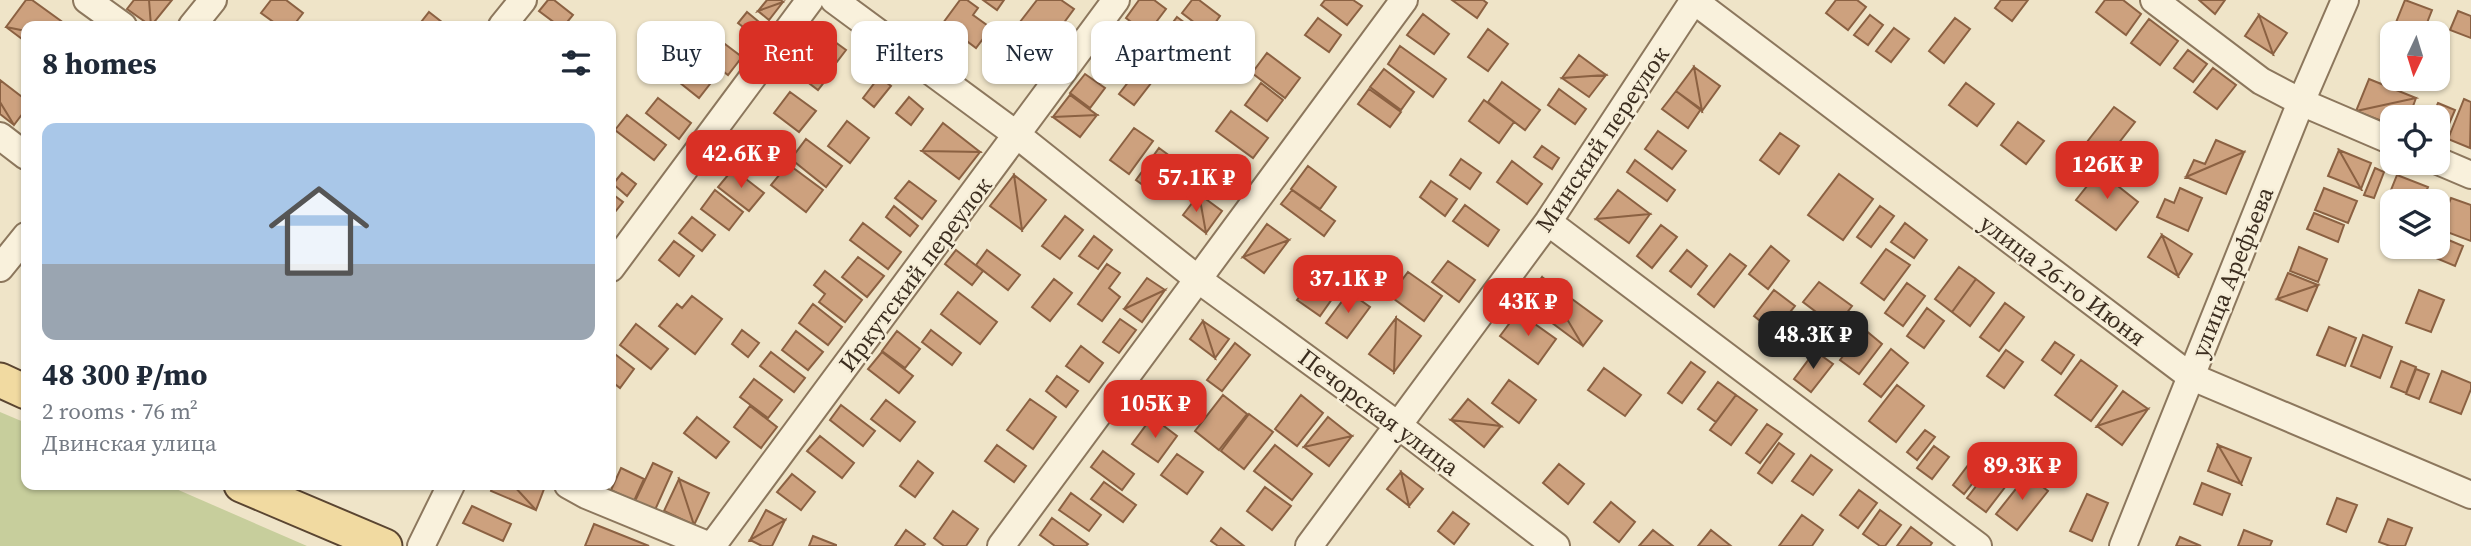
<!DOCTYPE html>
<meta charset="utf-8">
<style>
body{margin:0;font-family:"Source Serif 4",serif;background:#f2f2f3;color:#1f2937;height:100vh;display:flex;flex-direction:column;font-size:26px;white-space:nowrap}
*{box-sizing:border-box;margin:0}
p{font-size:23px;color:#747a83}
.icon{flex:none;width:38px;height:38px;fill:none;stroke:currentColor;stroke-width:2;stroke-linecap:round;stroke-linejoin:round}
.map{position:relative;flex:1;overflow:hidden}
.details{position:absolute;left:21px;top:21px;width:595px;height:469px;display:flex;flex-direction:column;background:#fff;border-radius:14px;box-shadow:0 2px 5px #0004}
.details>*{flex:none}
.hud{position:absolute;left:637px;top:21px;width:665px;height:63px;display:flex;gap:14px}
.needle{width:46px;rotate:184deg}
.tools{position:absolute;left:2380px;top:21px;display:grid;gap:14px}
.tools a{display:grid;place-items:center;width:70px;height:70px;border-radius:14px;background:#fff;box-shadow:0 2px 5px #0004;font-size:35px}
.price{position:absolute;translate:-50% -60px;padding:0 16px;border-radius:14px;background:#d93025;color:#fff;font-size:23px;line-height:46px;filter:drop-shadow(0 2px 4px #0008)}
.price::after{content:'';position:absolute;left:50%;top:42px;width:21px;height:16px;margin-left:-10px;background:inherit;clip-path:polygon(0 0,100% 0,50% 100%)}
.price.selected{background:#222;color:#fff}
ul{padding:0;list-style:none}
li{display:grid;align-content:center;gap:14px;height:371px;padding:0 21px}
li+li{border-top:2px solid #e0e1e3}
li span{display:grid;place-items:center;height:217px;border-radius:14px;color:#555}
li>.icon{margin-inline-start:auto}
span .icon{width:126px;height:126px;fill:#fffc;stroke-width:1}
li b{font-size:30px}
h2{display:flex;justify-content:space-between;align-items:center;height:84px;padding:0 21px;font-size:30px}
.pill{padding:0 24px;border-radius:14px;background:#fff;box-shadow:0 2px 5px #0004;font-size:24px;line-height:63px}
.pill.selected{background:#d93025;color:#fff}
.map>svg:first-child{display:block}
</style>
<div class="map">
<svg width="2471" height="546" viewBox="0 0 2471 546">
<rect width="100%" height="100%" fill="#efe4c8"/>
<path fill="#c7ce9c" d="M0,412l26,11v62h141l140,61h-307z"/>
<path fill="#cda17e" stroke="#8b6142" stroke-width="2" d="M26,0h6l36,26h-42v5l-20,-4z
M134,0h15l2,26 -24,-17z
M149,0h23l-21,26z
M271,0h15l17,13 -10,13h-14l-18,-13z
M548,0h6l19,15 -9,11h-5l-20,-15z
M767,0h14l2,2 -25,9z
M960,0h7l11,8 -5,7 18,13 -15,20 -33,-25z
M983,0h21l-7,10z
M1037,0h24l13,9 -25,34 -29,-21z
M1139,0h15l12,9 -19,25 -21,-16z
M1192,0h7l21,16 -12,17 -26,-20z
M1325,0h28l9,6 -15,19 -26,-20z
M1452,0h31l4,3 -10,15z
M1836,0h21l9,7 -18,23 -22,-17z
M2001,0h27l-16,21 -17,-13z
M2105,0h18l18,14 -15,21 -30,-23z
M2199,0h26l-10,14z
M2405,0l27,10 -9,23h-31v8l-3,-1z
M783,2l-14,18 -11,-9z
M2458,11l13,5v22l-21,-8z
M429,12l18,14h-29z
M747,12l18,15 -9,10 -18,-14z
M1423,14l26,20 -15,20 -27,-19z
M1870,15l13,10 -15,20 -14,-10z
M2259,15l14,39 -28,-18z
M2259,15l28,18 -14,21z
M1177,17l35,26 -28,39 -28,-21 16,-22 -7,-6z
M1318,18l23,17 -12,17 -24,-17z
M1955,18l15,11 -26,34 -15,-12z
M2149,19l29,22 -18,24 -29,-22z
M6,27l20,4v11z
M1894,28l15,11 -18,23 -15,-11z
M1488,29l20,15 -20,27 -20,-14z
M717,38l25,19 -14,18 -25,-19z
M831,39l2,28 -15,-11z
M831,39l15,11 -13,17z
M1023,46l16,12 -16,21z
M1023,46v33l-17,-12z
M1400,46l46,33 -13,18 -45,-33z
M2188,50l19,14 -14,18 -19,-14z
M1267,53l33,25 -15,20 -33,-25z
M1579,55l27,20 -44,3z
M697,60l20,15 -18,23 -20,-16z
M813,63l16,13 -11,14 -17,-13z
M1140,67l15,11 -21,27 -15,-11z
M1694,67l8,44 -26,-20z
M1694,67l26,19 -18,25z
M2213,68l23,17 -19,24 -23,-17z
M1384,69l30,23 -13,18 -31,-23z
M1085,74l20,14 -15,20 -20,-15z
M1606,75l-17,22 -27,-19z
M879,77l12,9 -17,21 -11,-9z
M2369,79l47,19 -60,13z
M0,80l26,20v9l-12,16 -14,-23z
M1502,82l38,28 -15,20 -37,-28z
M1261,83l22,17 -16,21 -22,-16z
M1966,83l28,21 -17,22 -28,-21z
M1369,89l32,23 -11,15 -32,-23z
M1559,89l27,20 -11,15 -27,-19z
M1676,91l25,18 -13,19 -26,-19z
M790,92l26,19 -17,21 -25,-19z
M1070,95l27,20 -44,2z
M909,97l14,12 -12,16 -15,-12z
M658,98l33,25 -12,16 -33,-26z
M2416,98l-7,19h-17v8l-36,-14z
M2464,99l7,3 -1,46 -22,-9z
M1484,100l30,22 -15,21 -30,-22z
M0,102l14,23 -14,-11z
M2438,103l17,7 -12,28 -5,-2v-19h-6z
M2114,107l21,15 -35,45 -20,-16z
M1231,111l37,27 -15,20 -37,-27z
M627,115l39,30 -12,15 -39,-30z
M1097,115l-17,22 -27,-20z
M847,121l22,17 -19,25 -22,-17z
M2018,122l26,19 -18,23 -25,-19z
M943,123l37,29 -58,-1z
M1134,128l19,13 -24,33 -19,-14z
M1658,131l28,20 -14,18 -27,-20z
M1780,133l19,13 -20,28 -19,-14z
M806,139l36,27 -16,21 -35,-28z
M2216,140l28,12 -58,25 8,-17 11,4z
M1542,146l17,12 -7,11 -18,-12z
M1159,148l23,17 -23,32 -23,-17z
M2339,150l22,39 -33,-13z
M2339,150l32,13 -10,26z
M922,151l58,1 -21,27z
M2244,152l-18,42 -40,-17z
M1461,159l20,14 -11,16 -20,-14z
M1635,160l40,30 -8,11 -40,-29z
M1512,161l30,23 -15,20 -30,-22z
M788,164l35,26 -17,22 -35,-27z
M1308,166l28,21 -16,22 -29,-20z
M2375,168l9,4 -10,26 -10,-3z
M733,169l31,24 -15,18 -31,-24z
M2099,171l39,31 -22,28 -40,-30z
M622,173l14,11 -9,12 -14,-12z
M1839,174l34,25 -30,41 -35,-25z
M1014,175l8,55 -32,-24z
M1014,175l32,25 -24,30z
M2397,175l31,12 -6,14 -30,1 -5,-2z
M909,181l27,20 -14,18 -27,-21z
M1431,181l26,18 -12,17 -25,-19z
M2180,188l22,10 -14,33 -31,-14 8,-18 9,4z
M2324,188l33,13 -9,22 -33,-13z
M715,190l28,22 -14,18 -28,-21z
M1292,190l43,31 -11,15 -43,-32z
M1618,190l32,24 -54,5z
M611,193l12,9 -12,15z
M1199,194l23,17 -16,22z
M1199,194l7,39 -23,-18z
M2451,198l20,7v36l-32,-12z
M1465,205l34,25 -11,16 -35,-25z
M894,206l24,20 -8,10 -24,-19z
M1880,206l14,10 -23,31 -14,-10z
M2314,213l30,12 -6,17 -31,-13z
M1650,214l-21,29 -33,-24z
M1065,216l18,14 -23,29 -18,-13z
M692,217l23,18 -13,16 -23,-18z
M863,223l38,29 -13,17 -38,-29z
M1905,223l22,17 -13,18 -23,-16z
M1267,224l22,16 -46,17z
M1661,225l16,12 -25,31 -15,-12z
M2162,235l16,41 -30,-19z
M2162,235l30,19 -14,22z
M1094,236l18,14 -14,19 -19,-13z
M2439,236l24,10 -8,20 -24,-10 3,-9h4z
M1289,240l-25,33 -21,-16z
M674,241l20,15 -15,20 -20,-16z
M1771,246l18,15 -21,28 -19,-15z
M2299,247l28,12 -9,23 -28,-11z
M1886,249l24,16 -26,35 -23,-17z
M956,250l27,21 -11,14 -27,-21z
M987,250l33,25 -12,15 -32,-25z
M1687,250l20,16 -16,21 -21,-16z
M1730,254l16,12 -32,41 -16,-13z
M858,257l26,19 -17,21 -25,-20z
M1448,261l27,19 -16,22 -27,-20z
M1107,264l13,9 -11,15 11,9 -18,24 -24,-17z
M1959,267l17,12 -24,33 -17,-13z
M825,271l37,29 -17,22 -26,-20 6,-8 -11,-9z
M1408,272l34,24 -18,25 -34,-25z
M2288,273l30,12 -41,14z
M1315,276l22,16 -17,24 -23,-16z
M1542,277l60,44 -19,25z
M1542,277l41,69 -59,-44z
M1147,278l18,12 -41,19z
M1054,279l18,14 -22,28 -18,-14z
M1976,279l18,14 -24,33 -18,-14z
M1819,282l33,24 -16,21 -33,-25z
M1907,283l18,13 -22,30 -18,-13z
M2318,285l-11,26 -30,-12z
M1165,290l-23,32 -18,-13z
M1774,290l21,16 -21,26 -20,-16z
M2419,290l25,10 -13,32 -25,-9z
M958,292l39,30 -17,22 -39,-30z
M1349,292l21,15 -23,31 -21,-15z
M692,296l30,23 -27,35 -36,-28 18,-22 5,4z
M2005,303l19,14 -25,34 -19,-14z
M813,304l29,23 -14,18 -29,-22z
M1927,308l17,13 -20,27 -17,-12z
M1518,312l38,27 -18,25 -38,-28z
M1396,318l25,18 -27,36z
M1396,318l-2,54 -25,-18z
M1120,319l16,11 -17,23 -16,-11z
M1203,321l12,37 -25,-19z
M1203,321l26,18 -14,19z
M636,324l32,25 -17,20 -31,-24z
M2329,327l27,11 -11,28 -28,-11z
M1864,329l18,15 -23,30 -19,-14z
M742,330l17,13 -11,14 -16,-13z
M931,330l30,23 -9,12 -30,-23z
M796,331l27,21 -15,18 -26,-20z
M897,331l23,18 -15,19 -23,-17z
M2363,335l29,12 -12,31 -29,-12z
M2055,342l19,13 -13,19 -19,-14z
M1235,343l15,12 -28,36 -15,-11z
M1081,346l22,17 -14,19 -23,-16z
M1891,349l17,14 -27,34 -17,-13z
M2006,350l17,12 -19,26 -17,-12z
M611,351l23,18 -14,19 -9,-7z
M1815,351l18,13 -22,28 -17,-13z
M771,352l34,26 -11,14 -34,-26z
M882,352l31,24 -14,17 -31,-24z
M2081,360l36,26 -26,35 -36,-26z
M2401,361l15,6 -10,26 -15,-6z
M1691,362l14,10 -23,31 -14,-10z
M1604,368l37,27 -16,21 -37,-26z
M2416,369l13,5 -10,25 -13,-5z
M2442,371l29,12v6l-10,25 -31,-12z
M1057,376l21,15 -12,16 -20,-16z
M754,379l28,21 -14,18 -28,-21z
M1509,380l27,20 -17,23 -27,-20z
M1718,382l18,13 -20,27 -18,-13z
M1174,383l23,16 -7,10 -23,-16z
M1897,385l27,21 -28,36 -27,-21z
M2123,391l25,18 -51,17z
M1223,395l24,19 -28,36 -24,-19z
M1301,395l22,18 -26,33 -22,-17z
M1736,395l21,15 -26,35 -21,-15z
M1030,399l26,18 -23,32 -26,-19z
M1468,399l33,27 -50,-6z
M886,400l29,22 -15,19 -29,-22z
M841,405l34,26 -12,15 -33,-26z
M750,406l27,21 -16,21 -27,-21z
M2148,409l-26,36 -25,-19z
M1249,414l24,18 -29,37 -23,-18z
M697,417l32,25 -13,16 -32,-25z
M1152,417l25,19 -19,26 -26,-18z
M1328,417l24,19 -48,11z
M1451,420l50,6 -17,21z
M1767,424l15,10 -22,29 -14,-10z
M1925,430l10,7 -18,23 -10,-8z
M820,436l34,27 -12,15 -35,-27z
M1352,436l-23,30 -25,-19z
M1779,443l15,11 -22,29 -14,-10z
M997,445l29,21 -12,16 -29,-21z
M1275,445l37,29 -20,26 -38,-29z
M2218,445l23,39 -33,-13z
M2218,445l33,13 -10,26z
M1934,446l15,11 -17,22 -15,-11z
M1103,451l31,23 -12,16 -31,-23z
M1177,454l26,18 -16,22 -26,-19z
M1811,455l21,15 -19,25 -21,-14z
M1975,456l12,9 -23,29 -11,-9z
M918,461l15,12 -18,24 -15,-11z
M653,463l19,9 -17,38 -20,-9z
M1559,464l25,20 -16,20 -25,-21z
M621,468l23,11 -10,22 -23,-11z
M1990,468l19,14 -23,30 -19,-14z
M1401,472l8,34 -22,-17z
M1401,472l22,17 -14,17z
M792,474l23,18 -14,18 -24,-18z
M2027,475l21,16 -31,39 -21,-16z
M679,479l30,14 -15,32z
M679,479l15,46 -30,-14z
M1104,482l32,23 -13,17 -32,-23z
M2202,483l28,11 -8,21 -28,-11z
M493,485h20l23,25 -45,-19z
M513,485h21l10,4 -8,21z
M1265,487l26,19 -19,24 -25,-19z
M1859,490l18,13 -19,25 -18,-13z
M1071,493l30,22 -12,16 -30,-21z
M2087,494l21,9 -16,38 -22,-10z
M2337,498l20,7 -11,27 -19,-8z
M1611,502l24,20 -16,20 -25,-20z
M472,506l39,18 -8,17 -40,-18z
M766,510l19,10 -35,20z
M1880,510l21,15 -16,21h-5l-17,-12z
M953,511l25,18 -12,17h-22l-10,-8z
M1453,512l16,12 -15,20 -16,-13z
M1802,515l21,15 -11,16h-33z
M1052,518l36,26 -2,2h-31l-15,-11z
M2388,519l24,9 -7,18h-15l-11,-4z
M785,520l-13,26h-10l-12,-6z
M594,524l55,22h-64z
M1911,527l21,16 -2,3h-33z
M1221,528l23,18h-26l-7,-5z
M906,530l19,14 -2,2h-28z
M1653,530l20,16h-34z
M1711,530l20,16h-33z
M2244,530l28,11 -2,5h-32z
M813,536l23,9v1h-27z
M2180,537l21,9h-25z"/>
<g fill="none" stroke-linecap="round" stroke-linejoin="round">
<g stroke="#8c775d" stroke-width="30">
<path id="minor" d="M87,0l36,26
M834,0l183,135 182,145 200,146 157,120
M1693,0l497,376 281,119
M2154,0l107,81 40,21 91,39
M192,26l21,-26
M502,26l21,-26
M0,136l26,20
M2438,161l33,14
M1548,222l430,324
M0,268l26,-32
M611,268l199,-268
M568,485l18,10 124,51
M421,546l30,-61
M712,546l404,-546
M1001,546l403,-546
M1309,546l239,-324 146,-222
M2123,546l178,-444 44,-102"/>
</g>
<g stroke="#5a4531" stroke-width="37">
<path id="major" d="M0,380l26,12
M241,485l144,61"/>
</g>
<use href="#minor" stroke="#f9f1dc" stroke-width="26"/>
<use href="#major" stroke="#f1daa1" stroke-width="33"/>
</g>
<g text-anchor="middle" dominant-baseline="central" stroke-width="5" stroke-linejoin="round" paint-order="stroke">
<g font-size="24" fill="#3c2e20" stroke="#f6eed8">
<text transform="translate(1602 139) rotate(-56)">Минский переулок</text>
<text transform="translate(2232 272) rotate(-68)">улица Арефьева</text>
<text transform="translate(915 274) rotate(-53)">Иркутский переулок</text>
<text transform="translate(2063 280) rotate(37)">улица 26-го Июня</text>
<text transform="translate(1379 412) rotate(37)">Печорская улица</text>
</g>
</g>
</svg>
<div class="tools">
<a><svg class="needle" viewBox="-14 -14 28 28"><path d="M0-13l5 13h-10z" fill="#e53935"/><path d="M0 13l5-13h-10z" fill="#747a83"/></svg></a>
<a><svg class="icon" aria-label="locate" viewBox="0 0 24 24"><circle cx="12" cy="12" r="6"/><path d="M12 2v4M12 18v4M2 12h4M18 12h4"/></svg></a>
<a><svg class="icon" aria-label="layers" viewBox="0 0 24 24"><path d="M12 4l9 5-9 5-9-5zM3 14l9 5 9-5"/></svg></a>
</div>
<b class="price" style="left:741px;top:190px">42.6K ₽</b>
<b class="price" style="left:2107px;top:201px">126K ₽</b>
<b class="price" style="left:1196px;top:214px">57.1K ₽</b>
<b class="price" style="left:1348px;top:315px">37.1K ₽</b>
<b class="price" style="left:1528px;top:338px">43K ₽</b>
<b class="price selected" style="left:1813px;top:371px">48.3K ₽</b>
<b class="price" style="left:1155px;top:440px">105K ₽</b>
<b class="price" style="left:2022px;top:502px">89.3K ₽</b>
<div class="hud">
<a class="pill">Buy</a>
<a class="pill selected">Rent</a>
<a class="pill">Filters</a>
<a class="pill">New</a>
<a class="pill">Apartment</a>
</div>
<section class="details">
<h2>8 homes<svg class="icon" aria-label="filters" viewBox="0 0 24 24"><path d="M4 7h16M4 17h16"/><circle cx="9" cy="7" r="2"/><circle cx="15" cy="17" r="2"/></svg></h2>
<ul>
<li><span style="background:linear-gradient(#a9c7e8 65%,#9aa5b1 0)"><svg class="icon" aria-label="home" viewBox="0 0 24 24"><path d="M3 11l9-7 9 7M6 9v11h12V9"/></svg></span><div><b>48 300 ₽/mo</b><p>2 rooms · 76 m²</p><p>Двинская улица</p></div></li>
</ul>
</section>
</div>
